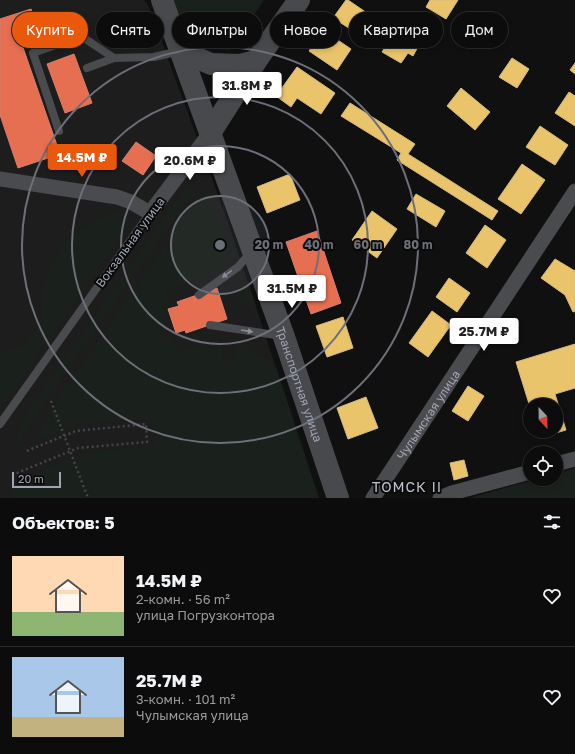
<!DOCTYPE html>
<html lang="ru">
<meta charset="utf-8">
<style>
body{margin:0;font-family:"Golos Text",sans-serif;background:#1a1a1a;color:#f1f3f6;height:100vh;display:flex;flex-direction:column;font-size:15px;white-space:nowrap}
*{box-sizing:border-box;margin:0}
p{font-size:13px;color:#9a9b9d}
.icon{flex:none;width:22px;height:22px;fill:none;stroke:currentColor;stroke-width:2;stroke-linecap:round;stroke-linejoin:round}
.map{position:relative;height:498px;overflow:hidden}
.details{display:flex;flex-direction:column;background:#0c0c0c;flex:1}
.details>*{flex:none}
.banner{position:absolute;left:12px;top:12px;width:551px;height:36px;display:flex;gap:8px}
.needle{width:26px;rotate:158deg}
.controls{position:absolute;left:523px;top:398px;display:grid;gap:8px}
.controls a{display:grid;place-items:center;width:40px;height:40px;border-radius:50%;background:#0c0c0c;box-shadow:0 2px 6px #0003,0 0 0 1px #2c2c2d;font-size:20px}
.scale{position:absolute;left:12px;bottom:10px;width:49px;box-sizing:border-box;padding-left:4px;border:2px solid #a0a4b2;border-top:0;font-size:11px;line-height:14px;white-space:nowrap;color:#a0a4b2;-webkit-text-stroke:3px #0a0a0b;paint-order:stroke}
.price{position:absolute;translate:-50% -34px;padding:0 9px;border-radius:4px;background:#fff;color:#222;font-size:13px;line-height:26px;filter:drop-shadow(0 1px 2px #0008)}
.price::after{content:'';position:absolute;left:50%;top:24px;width:12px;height:9px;margin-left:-6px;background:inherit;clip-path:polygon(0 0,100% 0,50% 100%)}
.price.selected{background:#ea580c;color:#fff}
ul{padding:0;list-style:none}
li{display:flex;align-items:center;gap:12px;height:100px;padding:0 12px}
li+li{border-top:1px solid #2c2c2d}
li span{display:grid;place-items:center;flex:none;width:112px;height:80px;border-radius:0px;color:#555}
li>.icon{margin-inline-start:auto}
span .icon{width:48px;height:48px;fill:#fffc;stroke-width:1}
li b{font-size:17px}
h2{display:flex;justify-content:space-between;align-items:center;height:48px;padding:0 12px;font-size:17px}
.chip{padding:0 14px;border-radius:18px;background:#0c0c0c;box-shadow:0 2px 6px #0003,0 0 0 1px #2c2c2d;font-size:14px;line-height:36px}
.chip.selected{background:#ea580c;color:#fff}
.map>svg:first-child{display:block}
</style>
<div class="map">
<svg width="575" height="498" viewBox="0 0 575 498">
<rect width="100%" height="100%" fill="#101010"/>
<path fill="#1d1d1e" d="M0,0h144l5,7 81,221 89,270h-319z"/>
<path fill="#1a201b" d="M173,0h91l-34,50c-6,-1 -13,-1 -19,-2 -22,-8 -29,-29 -38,-48z
M187,184l7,6 -145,206 -34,53 7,-30z
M203,194l7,4 20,51 -10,21 -55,22 5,13 -6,2 4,11 -10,5 5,15 8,-2 7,16 15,-6 26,-7 5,22 13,-4 -4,-20 24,15 19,15 43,131h-309l8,-18 62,-26 76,-10 -5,-24 -73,4 -43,19 2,-7 23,-40 135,-192z
M115,212l12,2 3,3 -1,8 -129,185v-57l26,-10 16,-22v-31l8,-23 15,-26 28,-21z
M248,281l8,25c-9,1 -14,-1 -19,-9 1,-9 2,-13 11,-16z
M575,468v30h-106l68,-19h19v-5z"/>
<path fill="#e9c46a" stroke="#d3ba80" d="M346,0h2l19,13 -12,19 -22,-14z
M430,0h28l-12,19 -20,-12z
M323,30l28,19 -14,21 -28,-19z
M395,31l24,14 -6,11 -5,-3 -7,10 -19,-11z
M512,58l17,11 -12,19 -18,-11z
M575,63v11l-5,-4z
M297,67l38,26 -14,21 -24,-16 -6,9 -15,-11z
M461,88l29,24 -15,18 -28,-24z
M569,92l6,4v30l-20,-13z
M350,103l65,41 -7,10 90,57 -6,9 -95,-60 4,-7 -60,-37z
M540,126l28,19 -13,20 -29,-18z
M522,164l23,16 -24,34 -23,-15z
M290,174l10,26 -33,13 -10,-26z
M416,194l29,17 -9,16 -29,-18z
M372,211l25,18 -20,29 -25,-18z
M485,225l21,15 -19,28 -21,-15z
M555,259l20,12v40l-2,1 -8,-17 -24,-17z
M449,278l21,15 -13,19 -21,-15z
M432,311l19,14 -23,32 -19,-14z
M343,317l10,31 -26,9 -11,-31z
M575,344v44l-20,6 11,36 -27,8 -2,-7h19v-26h-26v2l-14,-45z
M468,386l16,10 -16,25 -16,-10z
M366,397l12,31 -30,11 -11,-31z
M464,460l4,16 -14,4 -4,-17z"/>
<path fill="#e76f51" stroke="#d27f6e" d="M31,9l8,20 -20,7 41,118 -42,14 -18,-53v-96z
M74,54l18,49 -27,10 -18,-49z
M136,142l20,14 -13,19 -21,-14z
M317,231l24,72 -30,11 -25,-72z
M217,288l10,31 -41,14 -1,-3 -9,3 -8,-24 11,-3 -2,-4z"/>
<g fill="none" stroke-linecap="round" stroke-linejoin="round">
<path stroke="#46464a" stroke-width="2.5" stroke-dasharray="2 3" stroke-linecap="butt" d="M51,401l37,97
M12,475l66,-27 69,-6 -1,-18 -70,7 -52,21"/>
<path stroke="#4a4b4f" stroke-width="8" d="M87,68l27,-10 40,-1 26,-6
M59,131l-26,-78 48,-17 33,22
M199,295l39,-28 13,-15
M210,325l72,11
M0,424l150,-211"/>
<g stroke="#4a4b4f" stroke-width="15">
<path d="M0,179l117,18 14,5 19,11 60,-80"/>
<path d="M556,464l19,-5"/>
<path id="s1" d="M373,498l202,-307"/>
<path d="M440,498l12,-5 78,-21"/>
</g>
<g stroke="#48494c" stroke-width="22">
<path id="s2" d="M162,0l122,337 54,161"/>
<path d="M181,51l30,13 29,1 16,-4"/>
<path d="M210,133l46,-72 43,-61"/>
</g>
</g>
<defs><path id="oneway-solid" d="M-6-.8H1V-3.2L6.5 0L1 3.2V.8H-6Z"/></defs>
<g fill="#8a8e99">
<use href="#oneway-solid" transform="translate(227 274) rotate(144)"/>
<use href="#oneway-solid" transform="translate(247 331) rotate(9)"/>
</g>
<circle cx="220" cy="245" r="49" fill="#6e7079" fill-opacity=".12"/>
<g fill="none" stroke="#6e7079" stroke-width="2">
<circle cx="220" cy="245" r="49"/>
<circle cx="220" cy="245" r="99"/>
<circle cx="220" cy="245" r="148"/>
<circle cx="220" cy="245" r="198"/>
</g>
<g text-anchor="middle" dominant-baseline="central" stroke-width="4" stroke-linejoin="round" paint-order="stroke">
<g font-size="12" fill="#a0a4b2" stroke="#0a0a0b">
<text transform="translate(130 242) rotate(-54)">Вокзальная улица</text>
<text stroke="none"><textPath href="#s2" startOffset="408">Транспортная улица</textPath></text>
<text stroke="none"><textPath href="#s1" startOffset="100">Чулымская улица</textPath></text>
</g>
<g font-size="14" letter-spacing="1" fill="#c1c3ce" stroke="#0a0a0b">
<text x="407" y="486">ТОМСК II</text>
</g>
</g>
<circle cx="220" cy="245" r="6" fill="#6e7079" stroke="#0a0a0b" stroke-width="2"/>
<g font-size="12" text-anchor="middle" font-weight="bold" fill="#6e7079" stroke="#0a0a0b" stroke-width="4" stroke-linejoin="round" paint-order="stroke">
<text x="269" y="249">20 m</text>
<text x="319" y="249">40 m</text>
<text x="368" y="249">60 m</text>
<text x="418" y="249">80 m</text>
</g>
</svg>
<div class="controls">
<a><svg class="needle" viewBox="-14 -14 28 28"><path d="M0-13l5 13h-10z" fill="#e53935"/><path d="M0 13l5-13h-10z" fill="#9a9b9d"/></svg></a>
<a><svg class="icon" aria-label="locate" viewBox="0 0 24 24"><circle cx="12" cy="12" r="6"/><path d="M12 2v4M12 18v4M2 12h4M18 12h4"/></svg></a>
</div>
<div class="scale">20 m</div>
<b class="price" style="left:247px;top:106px">31.8M ₽</b>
<b class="price selected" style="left:82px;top:178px">14.5M ₽</b>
<b class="price" style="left:190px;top:181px">20.6M ₽</b>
<b class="price" style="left:292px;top:309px">31.5M ₽</b>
<b class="price" style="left:484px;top:352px">25.7M ₽</b>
<div class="banner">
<a class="chip selected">Купить</a>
<a class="chip">Снять</a>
<a class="chip">Фильтры</a>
<a class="chip">Новое</a>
<a class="chip">Квартира</a>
<a class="chip">Дом</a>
</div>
</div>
<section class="details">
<h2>Объектов: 5<svg class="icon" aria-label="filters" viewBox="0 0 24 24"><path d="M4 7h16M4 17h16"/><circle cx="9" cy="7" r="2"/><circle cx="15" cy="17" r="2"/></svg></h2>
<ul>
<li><span style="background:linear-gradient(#ffd9b3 70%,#8fb573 0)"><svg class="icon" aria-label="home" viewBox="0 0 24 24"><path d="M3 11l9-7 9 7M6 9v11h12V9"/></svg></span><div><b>14.5M ₽</b><p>2-комн. · 56 m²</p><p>улица Погрузконтора</p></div><svg class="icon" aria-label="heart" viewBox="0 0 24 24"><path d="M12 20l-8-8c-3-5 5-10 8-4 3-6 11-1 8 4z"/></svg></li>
<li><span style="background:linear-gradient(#a9c7e8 75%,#c2b280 0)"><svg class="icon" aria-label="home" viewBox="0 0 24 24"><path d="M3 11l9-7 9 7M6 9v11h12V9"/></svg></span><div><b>25.7M ₽</b><p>3-комн. · 101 m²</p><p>Чулымская улица</p></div><svg class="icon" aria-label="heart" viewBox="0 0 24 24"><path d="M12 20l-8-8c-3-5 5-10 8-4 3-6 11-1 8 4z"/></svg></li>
</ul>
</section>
